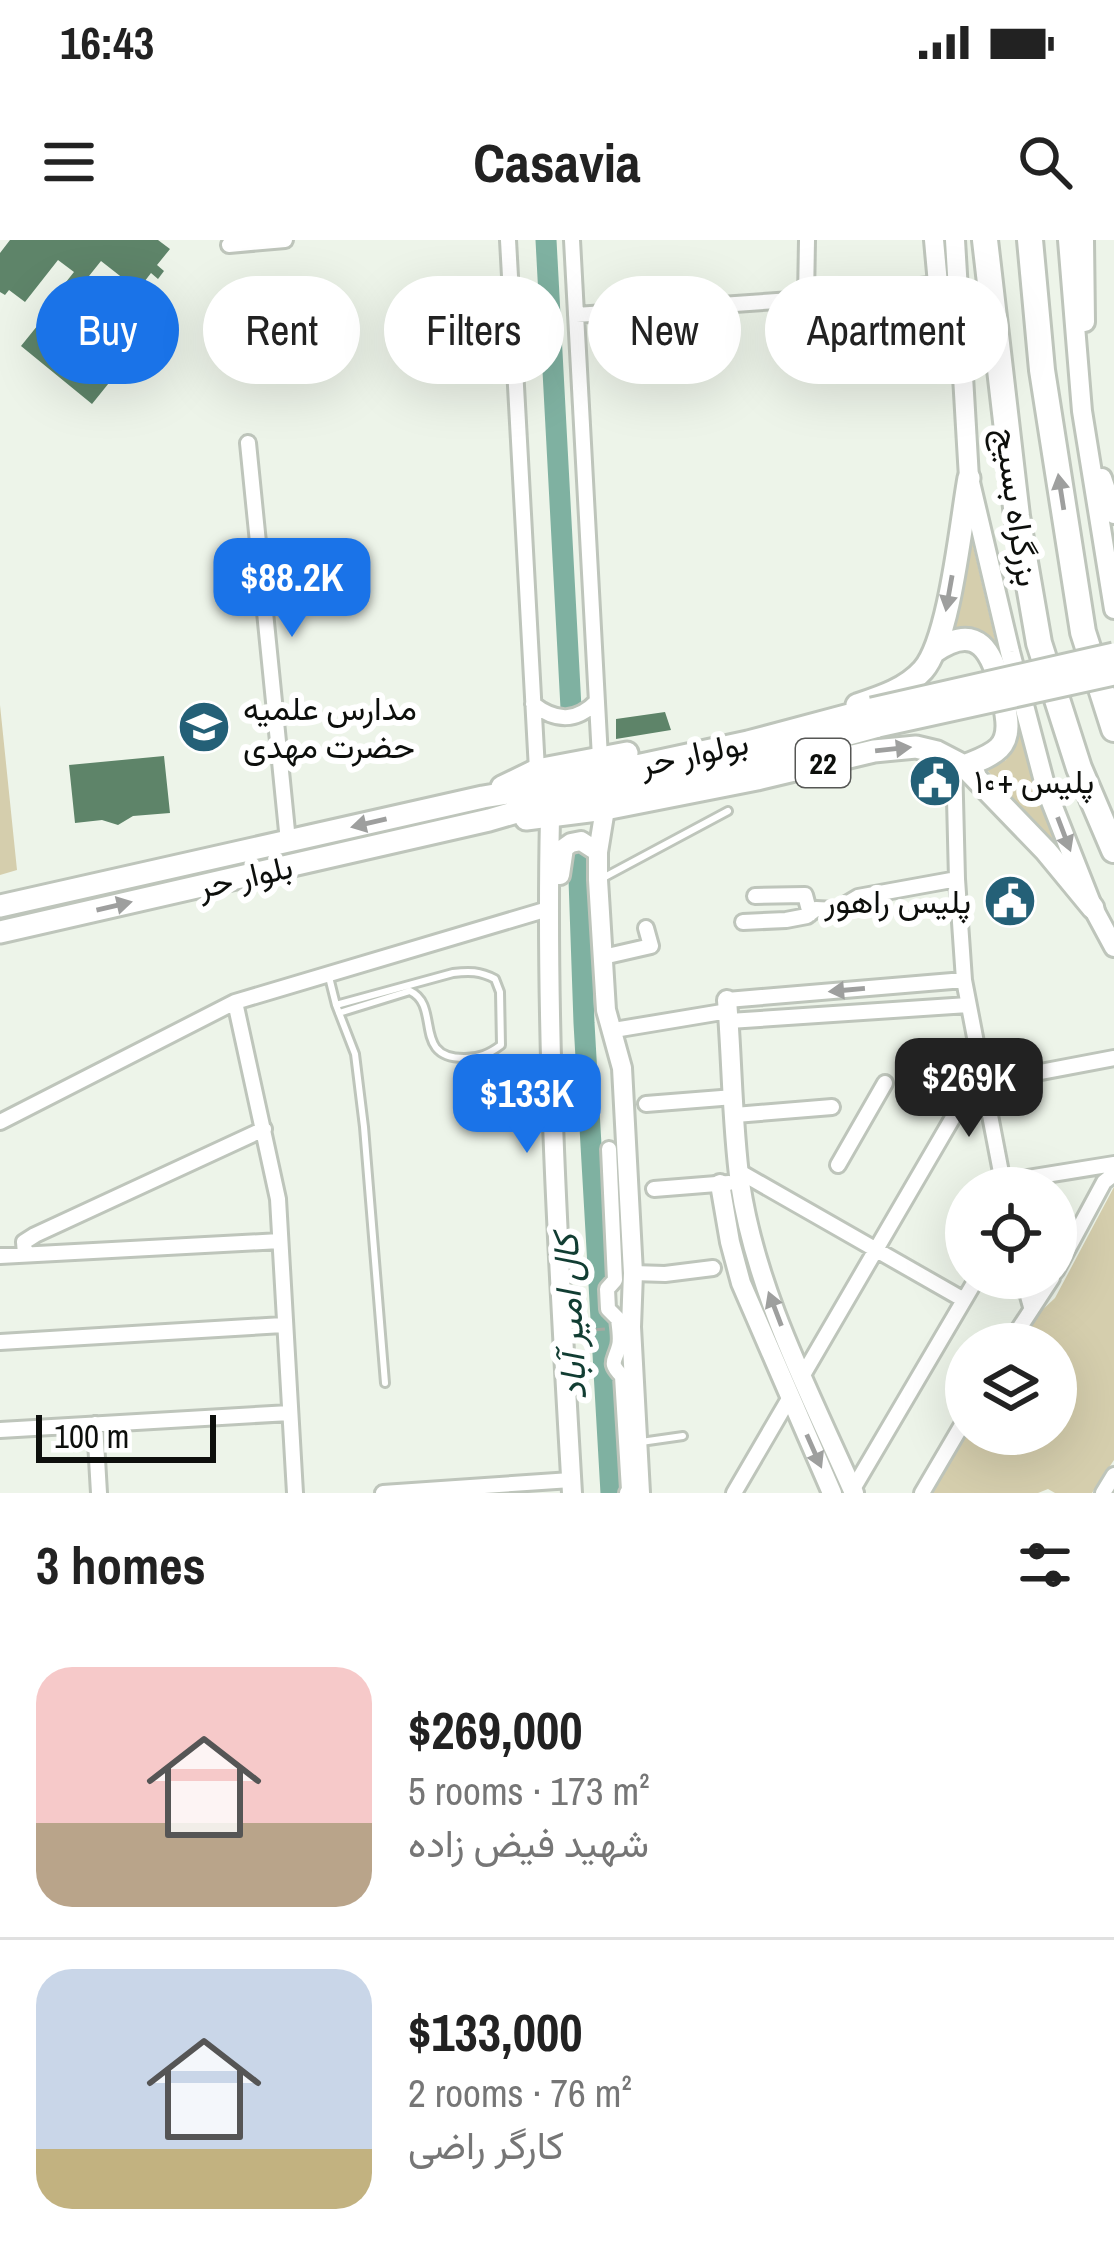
<!DOCTYPE html>
<meta charset="utf-8">
<style>
body{margin:0;font-family:"Archivo Narrow",Vazirmatn,sans-serif;background:#f6f6f6;color:#222;height:100vh;display:flex;flex-direction:column;font-size:45px;white-space:nowrap}
*{box-sizing:border-box;margin:0}
p{font-size:39px;color:#767676}
.icon{flex:none;width:66px;height:66px;fill:none;stroke:currentColor;stroke-width:2;stroke-linecap:round;stroke-linejoin:round}
.map{position:relative;height:1253px;overflow:hidden}
.drawer{display:flex;flex-direction:column;background:#fff;flex:1}
.drawer>*{flex:none}
.hud{position:absolute;left:36px;top:36px;width:1044px;height:108px;display:flex;gap:24px}
.fabs{position:absolute;left:945px;top:927px;display:grid;gap:24px}
.fabs a{display:grid;place-items:center;width:132px;height:132px;border-radius:50%;background:#fff;box-shadow:0 12px 48px #0002;font-size:60px}
.scale{position:absolute;left:36px;bottom:30px;width:180px;box-sizing:border-box;padding-left:12px;border:6px solid #0d0f0c;border-top:0;font-size:33px;line-height:42px;white-space:nowrap;color:#0d0f0c;-webkit-text-stroke:9px #fff;paint-order:stroke}
.price{position:absolute;translate:-50% -102px;padding:0 27px;border-radius:24px;background:#1a73e8;color:#fff;font-size:39px;line-height:78px;filter:drop-shadow(0 3px 6px #0008)}
.price::after{content:'';position:absolute;left:50%;top:72px;width:36px;height:27px;margin-left:-18px;background:inherit;clip-path:polygon(0 0,100% 0,50% 100%)}
.price.active{background:#222;color:#fff}
ul{padding:0;list-style:none}
li{display:flex;align-items:center;gap:36px;height:300px;padding:0 36px}
li+li{border-top:3px solid #e0e0e0}
li span{display:grid;place-items:center;flex:none;width:336px;height:240px;border-radius:36px;color:#555}
li>.icon{margin-inline-start:auto}
span .icon{width:144px;height:144px;fill:#fffc;stroke-width:1}
li b{font-size:51px}
h2{display:flex;justify-content:space-between;align-items:center;height:144px;padding:0 36px;font-size:51px}
.chip{padding:0 42px;border-radius:54px;background:#fff;box-shadow:0 12px 48px #0002;font-size:42px;line-height:108px}
.chip.active{background:#1a73e8;color:#fff}
.status{display:flex;justify-content:space-between;align-items:center;height:84px;padding:0 60px;background:#fff;direction:ltr}
.status svg{height:33px;fill:currentColor}
header{display:flex;justify-content:space-between;align-items:center;height:156px;padding:0 36px;background:#fff;font-size:54px;font-weight:700}
.map>svg:first-child{display:block}
</style>
<div class="status"><b>16:43</b><svg viewBox="0 0 49 12"><path d="M0 12V9h3v3zM5 12V6h3v6zM10 12V3h3v9zM15 12V0h3v12zM26 1h20v11H26zM47 4h2v5h-2z"/></svg></div>
<header><svg class="icon" aria-label="menu" viewBox="0 0 24 24"><path d="M4 6h16M4 12h16M4 18h16"/></svg>Casavia<svg class="icon" aria-label="search" viewBox="0 0 24 24"><circle cx="10" cy="10" r="6"/><path d="M15 15l6 6"/></svg></header>
<div class="map">
<svg width="1114" height="1253" viewBox="0 0 1114 1253">
<rect width="100%" height="100%" fill="#edf4e9"/>
<path fill="#d5cead" d="M971,297l25,106 -22,-16 -21,1z
M0,465l17,165 -17,5z
M1019,485l41,125 -74,-81 20,-9z
M1114,947v273l-22,33h-37l-7,-4 -10,4h-108l36,-59h90v-90h-36l18,-30 17,-16z"/>
<g fill="none" stroke-linecap="round" stroke-linejoin="round">
<path stroke="#7fb1a1" stroke-width="21" d="M546,0l25,468
M578,611l6,172 27,470"/>
</g>
<path fill="#5e8469" d="M10,0h148l12,9 -13,16 7,6 -6,8 -7,-6 -13,17 -37,-29 -12,15 35,28 -3,4 29,24 -58,72 -71,-58 21,-26 -4,-3 36,-45 -16,-12 -33,42 -16,-12 -4,5 -5,-3v-39z
M665,472l6,18 -55,9v-20z
M164,516l6,57 -37,3 -15,9 -16,-5 -27,3 -6,-58z"/>
<g fill="none" stroke-linecap="round" stroke-linejoin="round">
<g stroke="#bec5bb" stroke-width="12">
<path id="lane" d="M601,639l127,-68
M329,737l7,28 19,49 9,73 21,256
M336,765l117,-32c16,-2 27,-2 42,6l5,13 1,53c-12,9 -22,13 -36,13 -54,1 -23,-52 -55,-67l-71,22
M641,1202l42,-6"/>
</g>
<g stroke="#bec5bb" stroke-width="20">
<path id="street" d="M508,0l29,530
M572,0l28,518
M229,5l56,-5
M806,59l1,-59
M576,75l230,-16 132,-15
M248,203l40,398
M533,464c23,18 44,18 64,-3
M954,519l3,120 7,101 40,208
M755,656l50,-1 5,19
M743,682l43,-2 21,-4 9,-7 20,1 22,-13 99,-18
M603,717l48,-11 -5,-18
M727,760l237,-20
M235,762l43,197 17,294
M729,781l239,-16
M614,790l114,-19
M983,843l131,-25
M646,864l88,-7
M735,875l97,-8
M0,882l235,-120 313,-93
M609,909l6,131 -8,9 1,20 10,10c1,8 3,20 1,27 -4,16 -11,16 3,30l7,114 -2,3
M838,925l47,-82
M740,932l224,128
M1003,942l111,-18
M654,949l75,-6
M25,1014l-1,-12 11,-7 229,-106
M0,1016l280,-15
M1056,1031l48,-89 10,-8
M633,1033l32,1 48,-6
M1023,1038l8,29
M0,1102l283,-17
M1009,1104l43,-66
M803,1135l177,-304
M95,1184l4,69
M0,1190l290,-17
M853,1249l124,-211
M383,1253l188,-13
M734,1253l56,-96
M922,1253l44,-75
M1103,1253l11,-18"/>
</g>
<g stroke="#bec5bb" stroke-width="24">
<path id="secondary" d="M934,0l4,44 15,51
M955,0l14,238 41,174 36,137 47,119 21,39
M1068,0l14,171 32,198
M1084,0l1,82
M1102,238l12,36
M605,569l-7,43v28l8,130 16,58 11,205 -2,54 9,166
M550,578c-5,225 9,450 22,675
M560,635l4,-27 7,-5 10,-2 17,11
M727,760c5,60 5,123 13,183 16,109 70,210 114,310
M720,944l10,58 11,41 91,210"/>
</g>
<g stroke="#bec5bb" stroke-width="27">
<path id="primary" d="M934,412c44,-31 59,0 68,41 3,17 11,41 -3,55 -9,9 -23,13 -35,18
M857,465c24,-8 49,-16 66,-35 27,-31 38,-148 46,-192
M502,547l35,-17 90,-17
M526,579l79,-10 152,-30 117,-28 42,-4 21,5 27,14 82,85 47,57
M0,666l483,-109 42,-7 223,-48 124,-33
M0,692l489,-112 65,-19 199,-41 125,-34"/>
</g>
<g stroke="#bec5bb" stroke-width="30">
<path id="highway" d="M985,0l32,276 22,127 40,125 35,82
M1030,0l12,130 41,262 31,97"/>
</g>
<path stroke="#a5aaa2" stroke-width="3" stroke-dasharray="9 9" stroke-linecap="butt" d="M578,1091l27,-2"/>
<use href="#lane" stroke="#fff" stroke-width="6"/>
<use href="#street" stroke="#fff" stroke-width="14"/>
<use href="#secondary" stroke="#fff" stroke-width="18"/>
<use href="#primary" stroke="#fff" stroke-width="21"/>
<use href="#highway" stroke="#fff" stroke-width="24"/>
<g stroke="#bec5bb" stroke-width="27" stroke-linecap="butt">
<path id="primary-bridge" d="M872,469l242,-55
M878,486l236,-52"/>
</g>
<use href="#primary-bridge" stroke="#fff" stroke-width="21"/>
</g>
<defs><path id="oneway-solid" d="M-6-.8H1V-3.2L6.5 0L1 3.2V.8H-6Z" transform="scale(3)"/></defs>
<g fill="#9e9f9e">
<use href="#oneway-solid" transform="translate(1061 252) rotate(-99)"/>
<use href="#oneway-solid" transform="translate(949 353) rotate(100)"/>
<use href="#oneway-solid" transform="translate(893 509) rotate(-6)"/>
<use href="#oneway-solid" transform="translate(369 583) rotate(167)"/>
<use href="#oneway-solid" transform="translate(1064 594) rotate(69)"/>
<use href="#oneway-solid" transform="translate(114 666) rotate(-13)"/>
<use href="#oneway-solid" transform="translate(847 750) rotate(175)"/>
<use href="#oneway-solid" transform="translate(775 1069) rotate(-111)"/>
<use href="#oneway-solid" transform="translate(814 1211) rotate(66)"/>
</g>
<defs>
<g id="university-disc" transform="scale(2.7)"><circle r="9.5" fill="#246077" stroke="#fff"/><path d="M0-5L7-2L0 1L-7-2ZM-4 1L0 2.5L4 1V4Q0 6-4 4Z" fill="#fff"/></g>
<g id="civic-disc" transform="scale(2.7)"><circle r="9.5" fill="#246077" stroke="#fff"/><path d="M-.6-6.5H3V-4.5H.6V-3L4-1V1h2V6H-6V1h2V-1L-.6-3ZM-1.2 2.5V6h2.4V2.5Z" fill="#fff"/></g>
</defs>
<g fill-rule="evenodd">
<use href="#university-disc" x="204" y="487"/>
<use href="#civic-disc" x="935" y="541"/>
<use href="#civic-disc" x="1010" y="661"/>
</g>
<g text-anchor="middle" dominant-baseline="central" stroke-width="12" stroke-linejoin="round" paint-order="stroke">
<rect fill="#fff" stroke="#565755" stroke-width="3" x="796" y="499" width="54" height="48" rx="9"/>
<g font-size="30" font-weight="bold" fill="#0d0f0c">
<text x="823" y="523">22</text>
</g>
<g font-size="33" fill="#0d0f0c" stroke="#fff">
<text transform="translate(1018 267) rotate(82)">بزرگراه بسیج</text>
<text transform="translate(694 513) rotate(-12)">بولوار حر</text>
<text transform="translate(245 636) rotate(-13)">بلوار حر</text>
</g>
<g font-size="33" fill="#0d0f0c" stroke="#fff" text-anchor="start">
<text x="243" y="468">مدارس علمیه<tspan x="243" dy="38">حضرت مهدی</tspan></text>
<text x="974" y="541">پلیس +۱۰</text>
<text x="971" y="661" text-anchor="end">پلیس راهور</text>
</g>
<g font-size="36" font-style="italic" fill="#113d32" stroke="#fff">
<text transform="translate(569 1077) rotate(-93)">کال امیر آباد</text>
</g>
</g>
</svg>
<div class="fabs">
<a><svg class="icon" aria-label="locate" viewBox="0 0 24 24"><circle cx="12" cy="12" r="6"/><path d="M12 2v4M12 18v4M2 12h4M18 12h4"/></svg></a>
<a><svg class="icon" aria-label="layers" viewBox="0 0 24 24"><path d="M12 4l9 5-9 5-9-5zM3 14l9 5 9-5"/></svg></a>
</div>
<div class="scale">100 m</div>
<b class="price" style="left:292px;top:400px">$88.2K</b>
<b class="price active" style="left:969px;top:900px">$269K</b>
<b class="price" style="left:527px;top:916px">$133K</b>
<div class="hud">
<a class="chip active">Buy</a>
<a class="chip">Rent</a>
<a class="chip">Filters</a>
<a class="chip">New</a>
<a class="chip">Apartment</a>
</div>
</div>
<section class="drawer">
<h2>3 homes<svg class="icon" aria-label="filters" viewBox="0 0 24 24"><path d="M4 7h16M4 17h16"/><circle cx="9" cy="7" r="2"/><circle cx="15" cy="17" r="2"/></svg></h2>
<ul>
<li><span style="background:linear-gradient(#f6c9c9 65%,#b9a48a 0)"><svg class="icon" aria-label="home" viewBox="0 0 24 24"><path d="M3 11l9-7 9 7M6 9v11h12V9"/></svg></span><div><b>$269,000</b><p>5 rooms · 173 m²</p><p>شهید فیض زاده</p></div></li>
<li><span style="background:linear-gradient(#c9d6e8 75%,#c2b280 0)"><svg class="icon" aria-label="home" viewBox="0 0 24 24"><path d="M3 11l9-7 9 7M6 9v11h12V9"/></svg></span><div><b>$133,000</b><p>2 rooms · 76 m²</p><p>کارگر راضی</p></div></li>
</ul>
</section>
